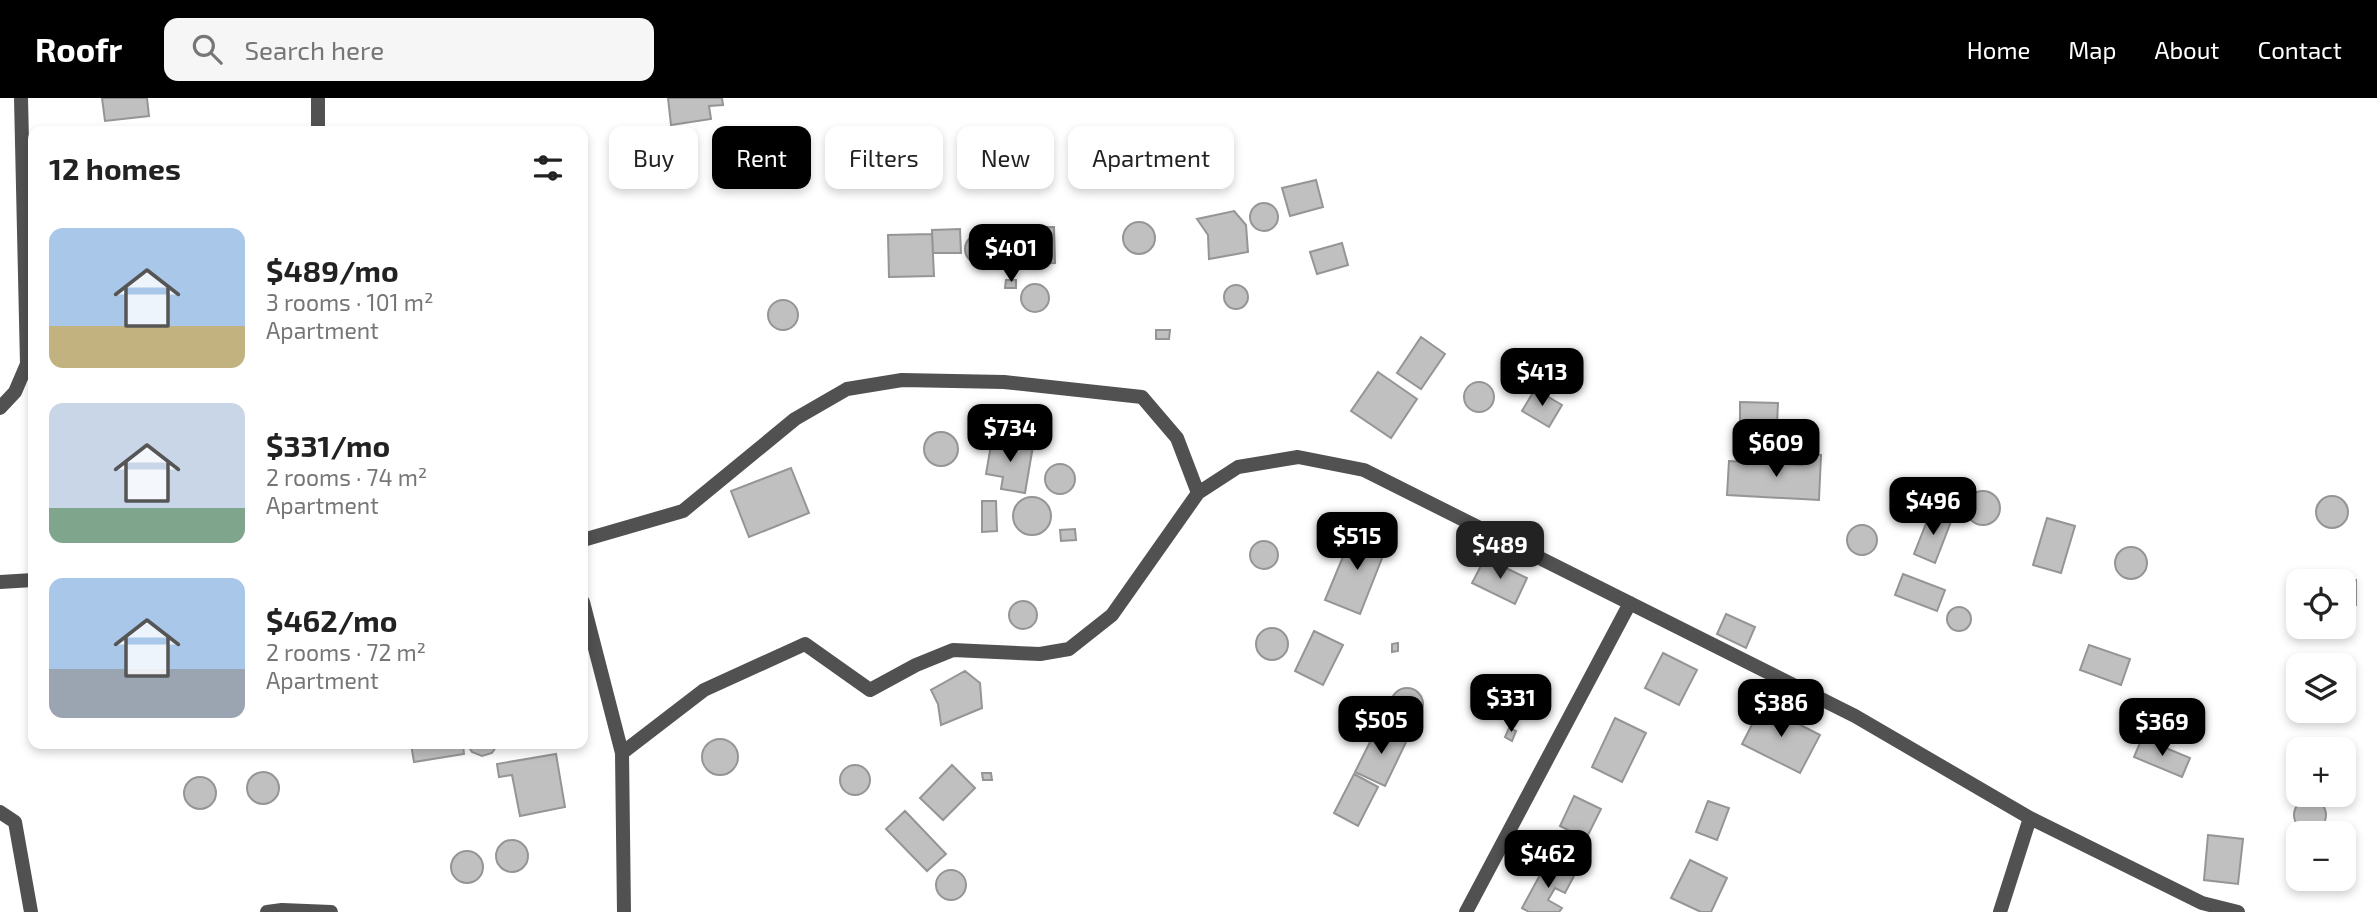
<!DOCTYPE html>
<meta charset="utf-8">
<style>
body{margin:0;font-family:"Exo 2",sans-serif;background:#f6f6f6;color:#222;height:100vh;display:flex;flex-direction:column;font-size:26px;white-space:nowrap}
*{box-sizing:border-box;margin:0}
p{font-size:23px;color:#767676}
.icon{flex:none;width:38px;height:38px;fill:none;stroke:currentColor;stroke-width:2;stroke-linecap:round;stroke-linejoin:round}
.map{position:relative;flex:1;overflow:hidden}
.drawer{position:absolute;left:28px;top:28px;width:560px;height:623px;display:flex;flex-direction:column;background:#fff;border-radius:14px;box-shadow:0 4px 10px #0003}
.drawer>*{flex:none}
.banner{position:absolute;left:609px;top:28px;width:665px;height:63px;display:flex;gap:14px}
.controls{position:absolute;left:2286px;top:471px;display:grid;gap:14px}
.controls a{display:grid;place-items:center;width:70px;height:70px;border-radius:14px;background:#fff;box-shadow:0 4px 10px #0003;font-size:35px}
.price{position:absolute;translate:-50% -60px;padding:0 16px;border-radius:14px;background:#000;color:#fff;font-size:23px;line-height:46px;filter:drop-shadow(0 2px 4px #0008)}
.price::after{content:'';position:absolute;left:50%;top:42px;width:21px;height:16px;margin-left:-10px;background:inherit;clip-path:polygon(0 0,100% 0,50% 100%)}
.price.current{background:#222;color:#fff}
ul{padding:0;list-style:none}
li{display:flex;align-items:center;gap:21px;height:175px;padding:0 21px}
li span{display:grid;place-items:center;flex:none;width:196px;height:140px;border-radius:14px;color:#555}
li>.icon{margin-inline-start:auto}
span .icon{width:84px;height:84px;fill:#fffc;stroke-width:1}
li b{font-size:30px}
h2{display:flex;justify-content:space-between;align-items:center;height:84px;padding:0 21px;font-size:30px}
.tag{padding:0 24px;border-radius:14px;background:#fff;box-shadow:0 4px 10px #0003;font-size:24px;line-height:63px}
.tag.current{background:#000;color:#fff}
header{display:flex;align-items:center;gap:42px;box-sizing:border-box;height:98px;padding:0 35px;background:#000;color:#fff}
header strong{font-size:33px}
nav{display:flex;gap:38px;margin-inline-start:auto;font-size:24px}
.search{width:490px;height:63px;background:#f6f6f6;display:flex;align-items:center;gap:18px;box-sizing:border-box;padding:0 24px;border-radius:14px;color:#767676;font-size:26px}
.map>svg:first-child{display:block}
</style>
<header>
<strong>Roofr</strong>
<div class="search"><svg class="icon" aria-label="search" viewBox="0 0 24 24"><circle cx="10" cy="10" r="6"/><path d="M15 15l6 6"/></svg>Search here</div>
<nav><a>Home</a><a>Map</a><a>About</a><a>Contact</a></nav>
</header>
<div class="map">
<svg width="2377" height="814" viewBox="0 0 2377 814">
<rect width="100%" height="100%" fill="#fff"/>
<path fill="#c0c0c0" stroke="#959595" stroke-width="2" d="M102,0h45l2,18 -44,5z
M668,0h54l1,7 -14,1 2,13 -40,6z
M507,30l61,1v2h-62z
M1316,82l7,27 -33,9 -8,-28z
M1250 119a14 14 0 1 1 28 0a14 14 0 1 1-28 0Z
M1234,113l12,14 2,27 -39,7 -1,-24 -11,-16z
M1123 140a16 16 0 1 1 32 0a16 16 0 1 1-32 0Z
M1054,129l1,36 -51,2v-37z
M960,131l1,24h-28l-1,-23z
M932,136l2,42 -45,1 -1,-42z
M965 151a15 15 0 1 1 30 0a15 15 0 1 1-30 0Z
M1342,145l6,22 -31,9 -7,-22z
M1006,182h10v8h-11z
M1021 200a14 14 0 1 1 28 0a14 14 0 1 1-28 0Z
M1224 199a12 12 0 1 1 24 0a12 12 0 1 1-24 0Z
M768 217a15 15 0 1 1 30 0a15 15 0 1 1-30 0Z
M1156,232h14l-1,9h-13z
M1421,239l24,17 -24,35 -24,-16z
M1378,274l39,27 -26,39 -40,-27z
M1464 299a15 15 0 1 1 30 0a15 15 0 1 1-30 0Z
M1535,291l27,16 -13,22 -27,-16z
M1740,304l38,1 -1,21h-37z
M924 351a17 17 0 1 1 34 0a17 17 0 1 1-34 0Z
M992,341l41,7 -8,47 -24,-4 2,-12 -17,-3z
M1803,355l18,2 -2,45 -92,-5 2,-34 73,4z
M1045 381a15 15 0 1 1 30 0a15 15 0 1 1-30 0Z
M791,370l18,45 -60,24 -18,-46z
M1966 410a17 17 0 1 1 34 0a17 17 0 1 1-34 0Z
M2316 414a16 16 0 1 1 32 0a16 16 0 1 1-32 0Z
M1013 418a19 19 0 1 1 38 0a19 19 0 1 1-38 0Z
M982,403h14l1,30 -15,1z
M1931,413l21,8 -17,44 -21,-9z
M2047,420l28,8 -14,47 -28,-8z
M1847 442a15 15 0 1 1 30 0a15 15 0 1 1-30 0Z
M1075,431l1,11 -15,1 -1,-11z
M1354,432l34,13 -28,71 -35,-14z
M1250 457a14 14 0 1 1 28 0a14 14 0 1 1-28 0Z
M2115 465a16 16 0 1 1 32 0a16 16 0 1 1-32 0Z
M1485,460l42,20 -12,26 -43,-21z
M1903,476l42,16 -8,21 -42,-16z
M2318,482h38v25h-13v-24z
M1009 517a14 14 0 1 1 28 0a14 14 0 1 1-28 0Z
M1947 521a12 12 0 1 1 24 0a12 12 0 1 1-24 0Z
M1726,516l29,13 -9,21 -29,-14z
M1256 546a16 16 0 1 1 32 0a16 16 0 1 1-32 0Z
M1314,533l29,14 -20,40 -28,-14z
M1398,545v8l-6,1v-8z
M2089,547l41,14 -9,26 -41,-15z
M1663,555l34,17 -18,35 -34,-17z
M965,573l15,12 2,25 -41,17 -3,-21 -7,-14z
M1391 606a16 16 0 1 1 32 0a16 16 0 1 1-32 0Z
M1762,607l58,30 -20,38 -58,-29z
M1521,608l6,3 -3,8 -6,-3z
M1615,620l31,15 -24,49 -30,-15z
M1378,628l29,14 -22,46 -30,-14z
M1509,630l7,3 -4,10 -7,-4z
M2142,640l48,20 -8,19 -48,-20z
M702 659a18 18 0 1 1 36 0a18 18 0 1 1-36 0Z
M411,646h52l1,10 -50,8z
M467,646h31l-6,9 -10,3 -10,-4z
M556,656l9,53 -45,9 -8,-41 -13,2 -2,-13z
M952,667l23,23 -32,32 -23,-22z
M840 682a15 15 0 1 1 30 0a15 15 0 1 1-30 0Z
M247 690a16 16 0 1 1 32 0a16 16 0 1 1-32 0Z
M982,675h9l1,7h-9z
M1354,676l24,13 -20,39 -24,-13z
M184 695a16 16 0 1 1 32 0a16 16 0 1 1-32 0Z
M1574,698l27,13 -15,30 -26,-13z
M2294 717a16 16 0 1 1 32 0a16 16 0 1 1-32 0Z
M1708,703l21,7 -12,32 -21,-8z
M905,713l41,43 -19,17 -41,-42z
M2208,737l35,4 -5,45 -34,-4z
M496 758a16 16 0 1 1 32 0a16 16 0 1 1-32 0Z
M451 769a16 16 0 1 1 32 0a16 16 0 1 1-32 0Z
M1690,762l37,18 -16,34h-10l-30,-14z
M1547,764l27,14 -9,17 -10,-5 -7,12 14,8 -3,4h-30l-7,-4z
M936 787a15 15 0 1 1 30 0a15 15 0 1 1-30 0Z"/>
<g fill="none" stroke-linecap="round" stroke-linejoin="round">
<path stroke="#515151" stroke-width="14" d="M318,0v33
M0,310l15,-16 12,-28 -6,-266
M583,442l100,-29 112,-92 52,-30 55,-9 102,2 138,15 35,41 21,55
M0,484l33,-2
M583,504l39,151 2,159
M622,655l82,-63 101,-46 65,46 46,-25 37,-15 87,4 29,-5 43,-34 86,-122 40,-26 60,-10 66,13 491,246 175,102 172,85 36,9
M0,714l15,10 16,90
M267,814l15,-2 49,2
M1466,814l164,-309
M2000,814l30,-94"/>
</g>
</svg>
<div class="controls">
<a><svg class="icon" aria-label="locate" viewBox="0 0 24 24"><circle cx="12" cy="12" r="6"/><path d="M12 2v4M12 18v4M2 12h4M18 12h4"/></svg></a>
<a><svg class="icon" aria-label="layers" viewBox="0 0 24 24"><path d="M12 4l9 5-9 5-9-5zM3 14l9 5 9-5"/></svg></a>
<a>+</a>
<a>−</a>
</div>
<b class="price" style="left:1011px;top:186px">$401</b>
<b class="price" style="left:1542px;top:310px">$413</b>
<b class="price" style="left:1010px;top:366px">$734</b>
<b class="price" style="left:1776px;top:381px">$609</b>
<b class="price" style="left:1933px;top:439px">$496</b>
<b class="price" style="left:1357px;top:474px">$515</b>
<b class="price current" style="left:1500px;top:483px">$489</b>
<b class="price" style="left:1511px;top:636px">$331</b>
<b class="price" style="left:1781px;top:641px">$386</b>
<b class="price" style="left:1381px;top:658px">$505</b>
<b class="price" style="left:2162px;top:660px">$369</b>
<b class="price" style="left:1548px;top:792px">$462</b>
<div class="banner">
<a class="tag">Buy</a>
<a class="tag current">Rent</a>
<a class="tag">Filters</a>
<a class="tag">New</a>
<a class="tag">Apartment</a>
</div>
<section class="drawer">
<h2>12 homes<svg class="icon" aria-label="filters" viewBox="0 0 24 24"><path d="M4 7h16M4 17h16"/><circle cx="9" cy="7" r="2"/><circle cx="15" cy="17" r="2"/></svg></h2>
<ul>
<li><span style="background:linear-gradient(#a9c7e8 70%,#c2b280 0)"><svg class="icon" aria-label="home" viewBox="0 0 24 24"><path d="M3 11l9-7 9 7M6 9v11h12V9"/></svg></span><div><b>$489/mo</b><p>3 rooms · 101 m²</p><p>Apartment</p></div></li>
<li><span style="background:linear-gradient(#c9d6e8 75%,#7fa58c 0)"><svg class="icon" aria-label="home" viewBox="0 0 24 24"><path d="M3 11l9-7 9 7M6 9v11h12V9"/></svg></span><div><b>$331/mo</b><p>2 rooms · 74 m²</p><p>Apartment</p></div></li>
<li><span style="background:linear-gradient(#a9c7e8 65%,#9aa5b1 0)"><svg class="icon" aria-label="home" viewBox="0 0 24 24"><path d="M3 11l9-7 9 7M6 9v11h12V9"/></svg></span><div><b>$462/mo</b><p>2 rooms · 72 m²</p><p>Apartment</p></div></li>
</ul>
</section>
</div>
